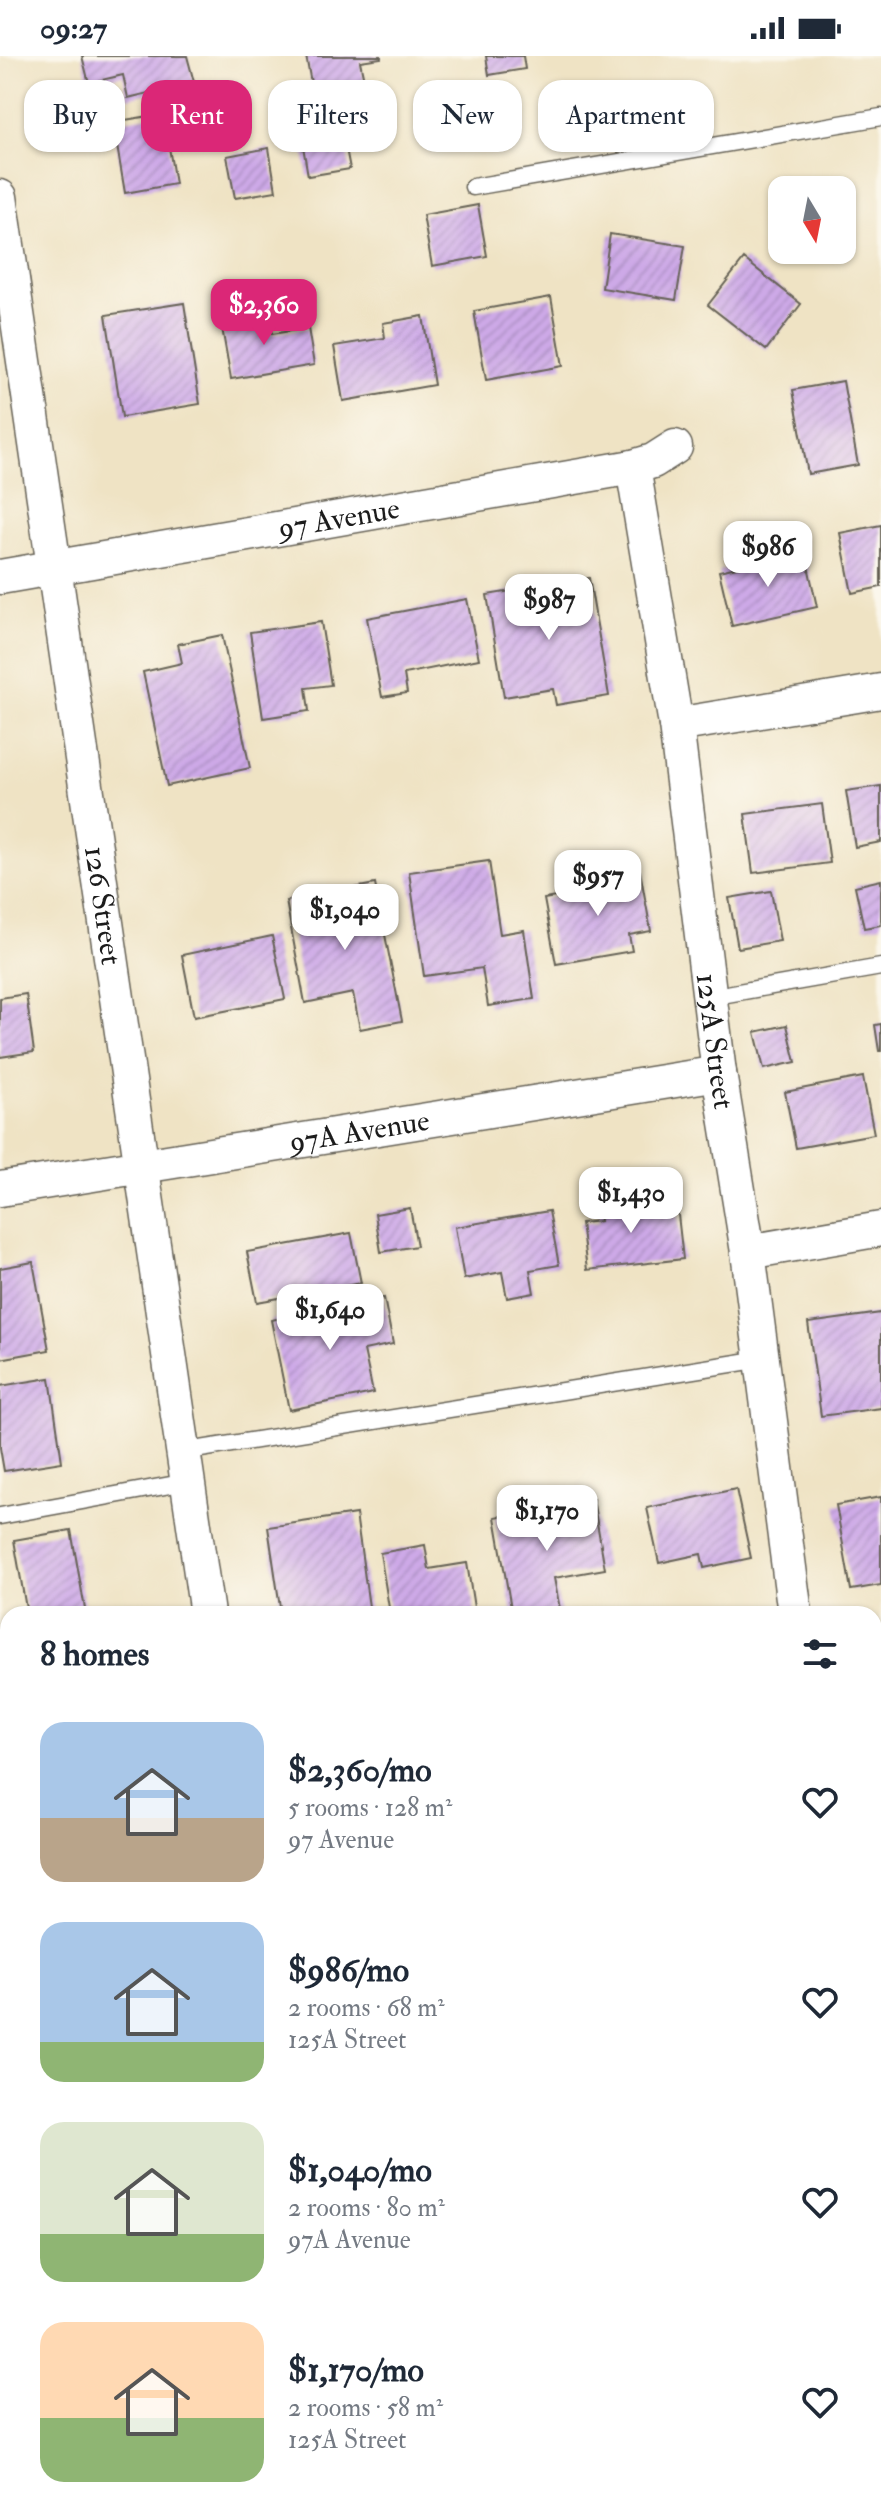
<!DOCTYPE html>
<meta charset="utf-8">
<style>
body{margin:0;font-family:"IM FELL Double Pica",serif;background:#f2f2f3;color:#1f2937;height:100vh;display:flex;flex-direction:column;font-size:30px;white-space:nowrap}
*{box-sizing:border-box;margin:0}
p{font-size:26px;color:#747a83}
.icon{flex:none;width:44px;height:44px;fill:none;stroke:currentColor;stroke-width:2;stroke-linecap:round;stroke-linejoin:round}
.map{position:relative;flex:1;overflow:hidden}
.side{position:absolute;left:0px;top:1550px;width:882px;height:914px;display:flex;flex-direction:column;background:#fff;border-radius:24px 24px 0 0;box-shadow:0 2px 6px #0004}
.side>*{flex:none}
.top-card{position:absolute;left:24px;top:24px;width:834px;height:72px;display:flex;gap:16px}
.needle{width:52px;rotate:170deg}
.buttons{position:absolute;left:768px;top:120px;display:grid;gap:16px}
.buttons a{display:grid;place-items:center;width:88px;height:88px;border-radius:16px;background:#fff;box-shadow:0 2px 6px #0004;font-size:40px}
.price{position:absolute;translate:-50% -68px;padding:0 18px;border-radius:16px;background:#fff;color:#222;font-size:26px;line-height:52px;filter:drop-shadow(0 2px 4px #0008)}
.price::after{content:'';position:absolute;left:50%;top:48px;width:24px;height:18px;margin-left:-12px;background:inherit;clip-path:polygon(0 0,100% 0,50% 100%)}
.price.on{background:#db2777;color:#fff}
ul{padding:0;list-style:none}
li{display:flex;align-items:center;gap:24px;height:200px;padding:0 40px}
li span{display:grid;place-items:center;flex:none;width:224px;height:160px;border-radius:24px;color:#555}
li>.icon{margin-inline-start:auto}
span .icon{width:96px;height:96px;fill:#fffc;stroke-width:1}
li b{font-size:34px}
h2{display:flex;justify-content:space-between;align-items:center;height:96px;padding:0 40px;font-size:34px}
.chip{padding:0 28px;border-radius:24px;background:#fff;box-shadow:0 2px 6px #0004;font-size:28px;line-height:72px}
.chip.on{background:#db2777;color:#fff}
.status{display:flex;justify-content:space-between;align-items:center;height:56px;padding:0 40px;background:#fff;direction:ltr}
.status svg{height:22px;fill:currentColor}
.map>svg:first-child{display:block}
</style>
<div class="status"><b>09:27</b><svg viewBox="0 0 49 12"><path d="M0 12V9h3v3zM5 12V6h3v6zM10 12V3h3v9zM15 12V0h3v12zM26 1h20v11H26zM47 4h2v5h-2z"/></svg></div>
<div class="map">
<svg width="881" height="2463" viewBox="0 0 881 2463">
<defs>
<pattern id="building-hatch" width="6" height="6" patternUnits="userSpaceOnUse" patternTransform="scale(2)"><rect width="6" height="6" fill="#cda9e7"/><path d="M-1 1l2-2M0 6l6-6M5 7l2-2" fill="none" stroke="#af91c6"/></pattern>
</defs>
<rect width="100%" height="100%" fill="#fbf7ec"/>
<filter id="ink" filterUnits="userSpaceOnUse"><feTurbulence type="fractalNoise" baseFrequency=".0125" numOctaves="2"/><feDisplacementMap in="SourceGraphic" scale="16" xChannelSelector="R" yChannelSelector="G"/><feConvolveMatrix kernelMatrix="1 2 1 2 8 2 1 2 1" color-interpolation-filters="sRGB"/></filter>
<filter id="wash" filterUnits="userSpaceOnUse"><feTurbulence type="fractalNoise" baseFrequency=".006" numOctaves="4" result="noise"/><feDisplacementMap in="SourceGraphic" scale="32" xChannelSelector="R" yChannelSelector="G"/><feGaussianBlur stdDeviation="1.8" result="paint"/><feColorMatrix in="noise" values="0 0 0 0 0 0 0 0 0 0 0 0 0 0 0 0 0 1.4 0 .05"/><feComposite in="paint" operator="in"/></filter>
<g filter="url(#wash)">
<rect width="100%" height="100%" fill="#efe3c4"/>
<g id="blocks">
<path fill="url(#building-hatch)" d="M82,0h105l7,26 -66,16 -5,-23 -34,8z
M306,0h75v2l-21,3 6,29 -52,9z
M486,0h37l2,13 -36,6z
M179,55l5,27 -16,3 7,43 -50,9 -12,-71z
M344,82l6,31 -42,7 -5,-30z
M269,92l7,43 -41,7 -8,-42z
M478,149l9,51 -55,10 -9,-51z
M610,178l75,12 -9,54 -74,-12z
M744,203l57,45 -35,46 -58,-45z
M551,241l12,69 -77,14 -12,-69z
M184,247l16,101 -78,13 -16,-102z
M268,258l4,20 36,-6 6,37 -83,14 -10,-57z
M423,260l11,69 -91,16 -9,-55 51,-8 -2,-15z
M843,325l15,84 -50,9 -15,-84z
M881,469v62l-29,6 -12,-60z
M805,496l12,55 -85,19 -13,-55z
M589,522l20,118 -53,9 -3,-16 -49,8 -17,-102z
M467,543l12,60 -75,15 3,19 -25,4 -15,-79z
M321,566l10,63 -25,3 3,23 -46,7 -13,-86z
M222,579l28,133 -83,18 -24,-114 39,-9 -4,-19z
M881,730v56l-26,5 -9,-56z
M822,748l8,59 -77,10 -8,-59z
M489,805l11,73 24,-4 10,69 -46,7 -6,-38 -58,8 -15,-104z
M640,815l11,60 -22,4 3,16 -76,13 -12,-65 41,-7 -1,-11z
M881,824v45l-17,3 -9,-42z
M375,828l27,137 -42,8 -7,-36 -48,10 -19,-102z
M771,835l9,50 -42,7 -9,-50z
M272,880l13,63 -91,18 -12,-62z
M26,938l8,58 -34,5v-59z
M881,968v27h-2l-4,-26z
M787,969l9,37 -32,7 -9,-37z
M863,1021l11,57 -78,14 -11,-56z
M627,1137l2,19 48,-6 6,53 -96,11 -6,-47 19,-2 -3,-25z
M410,1152l7,38 -36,6 -6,-38z
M549,1155l10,54 -29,5 4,23 -27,5 -5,-26 -38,7 -9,-52z
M351,1177l10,50 -104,19 -10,-50z
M33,1206l16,88 -49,9v-91z
M384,1242l9,46 -29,6 9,43 -84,17 -18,-90z
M881,1257v95l-60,8 -13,-93z
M50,1322l12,84 -58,9 -4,-23v-62z
M736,1433l15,69 -47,10 -3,-14 -42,9 -12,-55z
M881,1441v88l-30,5 -15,-85z
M593,1443l12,70 -51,9 7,36h-49l-17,-97z
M356,1458l14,100h-89l-13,-87z
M71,1474l14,79 -30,5h-28l-13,-74z
M425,1489l4,24 38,-6 8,51h-85l-10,-61z
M8,1602v60l-8,2v-60z
M881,1721v64l-7,2v-64z
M8,1866v63l-8,1v-63z
M874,1998h7v56l-7,1z
M8,2113v52l-8,1v-51z
M30,2456h42v7h-41z"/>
</g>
</g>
<g filter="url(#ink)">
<use href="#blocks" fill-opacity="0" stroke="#666257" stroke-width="2"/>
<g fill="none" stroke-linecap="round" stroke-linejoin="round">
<g stroke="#666257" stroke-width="19">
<path id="service" d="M473,131l408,-70
M710,941l171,-30
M182,1396l580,-93
M0,1460l187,-34"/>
</g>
<g stroke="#666257" stroke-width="37">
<g id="minor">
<path id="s1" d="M0,141l207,1417"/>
<path id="s2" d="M633,411l43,258 43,348 29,179 47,362"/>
<path id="s3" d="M0,521l633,-110 20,-6 22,-14"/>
<path d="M676,669l205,-34"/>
<path id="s4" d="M0,1133l719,-116"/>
<path d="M748,1196l133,-23"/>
<path d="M874,1624h7"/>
<path d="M0,1766l8,-1"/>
<path d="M874,2157l7,-1"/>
<path d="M0,2277l8,-4"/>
</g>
</g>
<use href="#service" stroke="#fff" stroke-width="16"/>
<use href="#minor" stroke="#fff" stroke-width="34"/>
</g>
</g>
<g text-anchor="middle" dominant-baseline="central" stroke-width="6" stroke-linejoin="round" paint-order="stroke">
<g font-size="30" fill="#1c1c1c" stroke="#fbf7ec">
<text stroke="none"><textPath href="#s3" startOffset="344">97 Avenue</textPath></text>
<text stroke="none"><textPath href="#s1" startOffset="716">126 Street</textPath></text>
<text stroke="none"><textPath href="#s2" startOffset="580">125A Street</textPath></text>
<text stroke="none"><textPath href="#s4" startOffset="364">97A Avenue</textPath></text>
</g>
</g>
</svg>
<div class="buttons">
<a><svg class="needle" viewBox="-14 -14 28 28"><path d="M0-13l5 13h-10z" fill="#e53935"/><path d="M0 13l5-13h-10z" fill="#747a83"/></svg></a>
</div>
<b class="price on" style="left:264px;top:291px">$2,360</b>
<b class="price" style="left:768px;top:533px">$986</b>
<b class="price" style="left:549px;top:586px">$987</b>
<b class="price" style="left:598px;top:862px">$957</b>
<b class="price" style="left:345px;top:896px">$1,040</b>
<b class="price" style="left:631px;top:1179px">$1,430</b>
<b class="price" style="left:330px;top:1296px">$1,640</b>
<b class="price" style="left:547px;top:1497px">$1,170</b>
<div class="top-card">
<a class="chip">Buy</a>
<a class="chip on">Rent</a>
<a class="chip">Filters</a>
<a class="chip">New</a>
<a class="chip">Apartment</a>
</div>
<section class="side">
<h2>8 homes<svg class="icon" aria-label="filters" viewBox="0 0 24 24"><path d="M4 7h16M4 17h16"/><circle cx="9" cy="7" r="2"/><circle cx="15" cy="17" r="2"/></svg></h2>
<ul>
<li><span style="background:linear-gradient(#a9c7e8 60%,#b9a48a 0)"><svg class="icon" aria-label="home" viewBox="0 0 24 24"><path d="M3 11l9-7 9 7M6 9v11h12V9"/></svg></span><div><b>$2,360/mo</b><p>5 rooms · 128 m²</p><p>97 Avenue</p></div><svg class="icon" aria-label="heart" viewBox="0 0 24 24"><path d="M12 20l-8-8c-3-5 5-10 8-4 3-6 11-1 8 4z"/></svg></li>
<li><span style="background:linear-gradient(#a9c7e8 75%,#8fb573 0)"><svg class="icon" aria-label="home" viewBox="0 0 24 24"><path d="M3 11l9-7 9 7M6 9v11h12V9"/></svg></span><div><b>$986/mo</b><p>2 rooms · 68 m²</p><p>125A Street</p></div><svg class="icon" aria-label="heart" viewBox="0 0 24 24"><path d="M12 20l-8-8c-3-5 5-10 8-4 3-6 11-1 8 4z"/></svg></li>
<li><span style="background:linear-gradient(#dfe7d0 70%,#8fb573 0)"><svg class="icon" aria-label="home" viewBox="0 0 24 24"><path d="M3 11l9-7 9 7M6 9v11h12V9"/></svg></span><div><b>$1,040/mo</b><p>2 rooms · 80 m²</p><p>97A Avenue</p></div><svg class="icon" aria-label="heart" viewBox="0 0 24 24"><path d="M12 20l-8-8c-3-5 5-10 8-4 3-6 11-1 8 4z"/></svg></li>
<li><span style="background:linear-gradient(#ffd9b3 60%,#8fb573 0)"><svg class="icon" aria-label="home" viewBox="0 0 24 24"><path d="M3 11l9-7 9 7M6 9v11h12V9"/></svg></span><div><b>$1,170/mo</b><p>2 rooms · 58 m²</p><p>125A Street</p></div><svg class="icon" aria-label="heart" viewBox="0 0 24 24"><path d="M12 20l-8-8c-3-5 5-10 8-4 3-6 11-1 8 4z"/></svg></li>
</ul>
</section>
</div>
